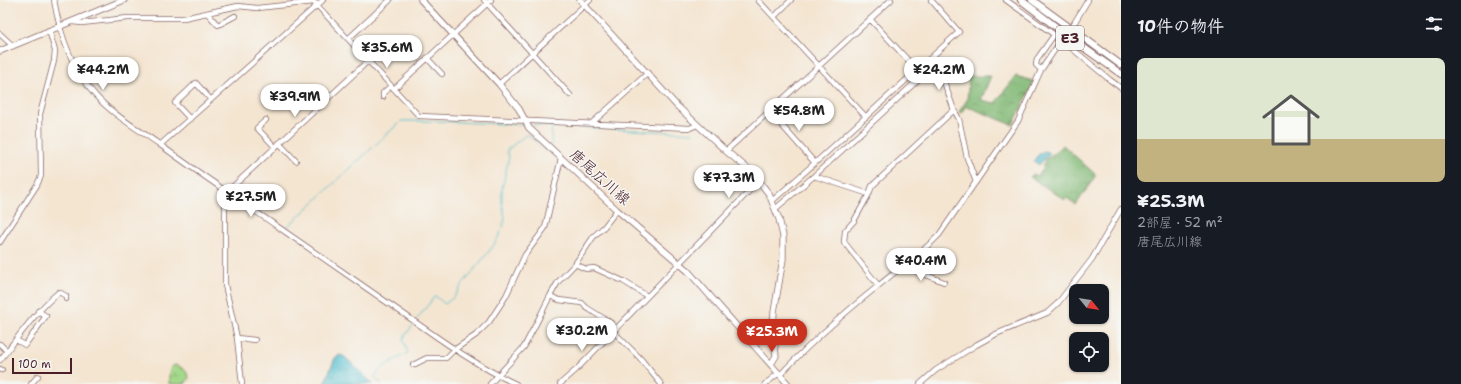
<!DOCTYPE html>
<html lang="ja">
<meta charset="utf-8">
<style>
body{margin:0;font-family:"Shantell Sans","Klee One",sans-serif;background:#20242c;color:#f1f3f6;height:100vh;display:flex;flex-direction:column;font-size:15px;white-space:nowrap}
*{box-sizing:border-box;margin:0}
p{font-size:13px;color:#9ea1a6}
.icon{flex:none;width:22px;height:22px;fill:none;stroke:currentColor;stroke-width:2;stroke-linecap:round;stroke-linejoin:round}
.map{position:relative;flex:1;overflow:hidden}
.drawer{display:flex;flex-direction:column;background:#171b24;width:340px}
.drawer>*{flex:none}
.needle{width:26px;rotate:120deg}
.controls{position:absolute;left:1069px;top:284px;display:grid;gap:8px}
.controls a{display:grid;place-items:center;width:40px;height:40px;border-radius:8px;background:#171b24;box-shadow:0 1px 3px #0004;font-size:20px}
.scale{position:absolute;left:12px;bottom:10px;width:60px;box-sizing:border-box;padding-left:4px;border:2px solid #4a1f2b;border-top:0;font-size:11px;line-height:14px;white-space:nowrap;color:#4a1f2b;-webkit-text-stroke:3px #f6f6f2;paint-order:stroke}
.price{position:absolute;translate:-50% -34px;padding:0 9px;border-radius:14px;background:#fff;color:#222;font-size:13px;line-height:26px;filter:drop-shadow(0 1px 2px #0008)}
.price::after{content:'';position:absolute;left:50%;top:24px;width:12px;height:9px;margin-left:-6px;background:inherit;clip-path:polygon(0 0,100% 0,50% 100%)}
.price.current{background:#c8321e;color:#fff}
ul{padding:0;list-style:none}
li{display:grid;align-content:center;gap:8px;height:212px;padding:0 16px}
li span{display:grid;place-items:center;height:124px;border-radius:8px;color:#555}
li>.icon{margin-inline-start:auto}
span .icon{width:72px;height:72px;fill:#fffc;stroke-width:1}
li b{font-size:17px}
h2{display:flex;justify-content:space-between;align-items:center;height:48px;padding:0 16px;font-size:17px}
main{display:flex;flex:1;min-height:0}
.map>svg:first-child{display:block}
</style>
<main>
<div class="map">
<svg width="1121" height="384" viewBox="0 0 1121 384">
<defs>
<pattern id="forest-crowns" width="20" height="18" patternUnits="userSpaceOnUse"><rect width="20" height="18" fill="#82b976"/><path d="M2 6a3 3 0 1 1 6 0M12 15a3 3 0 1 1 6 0" fill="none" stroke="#6c9661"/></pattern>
<pattern id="wetland-marsh" width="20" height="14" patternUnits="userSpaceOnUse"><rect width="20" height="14" fill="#a3d98a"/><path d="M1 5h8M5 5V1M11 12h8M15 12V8" fill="none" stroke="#8eba77"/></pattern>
<pattern id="water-ripples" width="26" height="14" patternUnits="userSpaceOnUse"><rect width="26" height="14" fill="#53bece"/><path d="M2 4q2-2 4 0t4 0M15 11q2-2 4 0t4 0" fill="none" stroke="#479aa7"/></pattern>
</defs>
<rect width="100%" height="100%" fill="#f6f6f2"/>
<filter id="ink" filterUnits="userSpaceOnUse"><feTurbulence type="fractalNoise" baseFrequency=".025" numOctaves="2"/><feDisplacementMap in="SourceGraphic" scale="8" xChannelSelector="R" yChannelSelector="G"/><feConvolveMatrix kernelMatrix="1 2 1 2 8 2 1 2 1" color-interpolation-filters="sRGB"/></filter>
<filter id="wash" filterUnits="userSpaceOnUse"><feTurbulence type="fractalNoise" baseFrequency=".012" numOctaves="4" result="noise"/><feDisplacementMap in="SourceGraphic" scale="16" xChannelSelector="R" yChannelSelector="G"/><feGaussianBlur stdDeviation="0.9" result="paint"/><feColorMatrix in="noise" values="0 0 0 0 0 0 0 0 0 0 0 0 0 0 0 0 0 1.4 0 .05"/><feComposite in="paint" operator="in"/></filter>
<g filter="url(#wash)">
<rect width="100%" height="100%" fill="#f4e5d1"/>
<path fill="url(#forest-crowns)" stroke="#666c50" d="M969,76h22l-10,24 14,3 21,-27 17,5 -3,10 -17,34 -47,-19 -4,7 -3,-1 8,-12z
M1063,145l33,30 -20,30 -9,-7 -2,2 -35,-23 3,-3 5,2 6,-8 -2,-2 4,-7 6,-5h2z"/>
<path fill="url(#wetland-marsh)" stroke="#767c5a" d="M175,365c9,3 11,5 14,13l-4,6h-16v-10l2,-7z"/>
<path fill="url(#water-ripples)" stroke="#4e6e7c" d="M1044,151l5,1v2l-10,11 -5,-4 3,-5z
M340,355l5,2 28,27h-49l11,-26z"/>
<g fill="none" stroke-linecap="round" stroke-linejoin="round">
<path stroke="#53bece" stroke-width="1" d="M533,125l160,8
M551,145l1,-18
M503,227l2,-9 -3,-15v-14l7,-32 -2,-5v-2l20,-16 19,17 1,-1
M286,228l115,-107h36l84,4
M417,319l18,-23 10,8 9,-7 8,-12 32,-40 7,-13
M381,384l-6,-7c7,-13 21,-17 33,-24l-5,-14 10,-14"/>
</g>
</g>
<g filter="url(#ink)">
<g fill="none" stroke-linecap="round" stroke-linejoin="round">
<g stroke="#866465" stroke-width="6">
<path id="minor" d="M54,0c6,35 17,68 41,95 18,20 43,34 64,49 41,30 83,58 125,87 42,29 85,59 127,88 34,24 68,48 105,65
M484,0l86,95
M758,0l108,117
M1006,0l57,41 47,39 11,8
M207,13l11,12 17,-9
M774,17l17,-17
M870,19l47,51
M72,22l10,1 46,-5h56l54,-12 19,2 57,-6 105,114 271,12 7,-3
M1073,25l15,-25
M0,34l13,12
M348,39l42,-39
M427,58l15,16
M1041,70l-5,-5 1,-6 17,-24
M499,84l91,-84
M394,89l97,-89
M383,97v-4l8,-7
M770,112l45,51
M190,119l-15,-16 21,-20 15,17
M266,120l-9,8 18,19
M592,123l56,-50
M279,143l17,18
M160,145l163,-145
M726,151l165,-151
M814,176l55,18
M225,190v95l12,53 5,46
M227,192l141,-131
M772,201l43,-38 144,-131 -28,-32
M775,209l39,-33 118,-109 10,9 12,34 5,9 8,39 9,24
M0,242l37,-57 4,-9 -1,-62 14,-53 1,-10 -6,-21
M575,264l11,5 8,-1 29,13 24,15
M903,266l41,16
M878,285l-34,-43 1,-11 9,-10 15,-27 3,-8 82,-76
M550,296l9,4 23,3 5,5 24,15 5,5
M613,331l27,27 21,26
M237,338l18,2
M16,340l9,5 21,-29 -8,-5
M756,340l18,-1
M0,344l7,7
M0,360c19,-24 36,-49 59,-68l7,4v3
M413,365l14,-7h19l8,-8 22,-15 13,-13 17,-26 19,-41 20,-27 16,-70
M0,369l2,1
M780,375c30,-32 63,-61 98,-89 20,-17 43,-32 61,-51l79,-114 23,-51 19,-28
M31,384l7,-8
M490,384l34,-37 13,-25 13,-26 8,-14 17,-18 19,-28 10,-9 13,-17
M560,384l16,-14 183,-189
M765,384l14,-11
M920,384l16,-14 40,-25 20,-11 51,-21 11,-10 34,-44 29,-50"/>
</g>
<g stroke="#866465" stroke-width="7">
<path id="major" d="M421,0l78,84 20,25 10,19 88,82 71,61 100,113
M580,0l97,106 49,45 22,18 11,12 10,13 10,25 4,17v23l-9,53 -1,19 3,25 -5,8
M0,51l124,-51"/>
</g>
<g stroke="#866465" stroke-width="8">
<path id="highway" d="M1021,0l52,40 48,34
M1032,0l89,65"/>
</g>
<use href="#minor" stroke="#fff" stroke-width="4.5"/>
<use href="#major" stroke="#fff" stroke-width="5.5"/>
<use href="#highway" stroke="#fff" stroke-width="6"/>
<g stroke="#866465" stroke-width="6" stroke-linecap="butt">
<path id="minor-bridge" d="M1060,42l13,-17"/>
</g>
<use href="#minor-bridge" stroke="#fff" stroke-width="4.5"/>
</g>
</g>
<g text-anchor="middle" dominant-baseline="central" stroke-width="3" stroke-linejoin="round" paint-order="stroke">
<rect fill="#f6f6f2" stroke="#7e6067" stroke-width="1" x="1056" y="26" width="28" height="24" rx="3"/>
<g font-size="14" font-weight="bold" fill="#4a1f2b">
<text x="1070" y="38">E3</text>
</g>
<g font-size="15" fill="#4a1f2b" stroke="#f6f6f2">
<text transform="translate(600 177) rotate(42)">唐尾広川線</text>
</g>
</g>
</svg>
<div class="controls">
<a><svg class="needle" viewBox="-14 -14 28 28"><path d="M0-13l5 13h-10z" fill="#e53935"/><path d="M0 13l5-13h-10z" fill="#9ea1a6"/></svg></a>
<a><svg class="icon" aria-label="locate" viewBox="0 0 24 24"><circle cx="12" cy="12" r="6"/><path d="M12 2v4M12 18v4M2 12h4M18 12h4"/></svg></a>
</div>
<div class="scale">100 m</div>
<b class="price" style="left:387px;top:69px">¥35.6M</b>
<b class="price" style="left:103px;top:91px">¥44.2M</b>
<b class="price" style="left:939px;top:91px">¥24.2M</b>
<b class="price" style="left:295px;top:118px">¥39.9M</b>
<b class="price" style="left:799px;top:132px">¥54.8M</b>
<b class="price" style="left:729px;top:199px">¥77.3M</b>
<b class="price" style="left:251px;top:218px">¥27.5M</b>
<b class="price" style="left:921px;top:282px">¥40.4M</b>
<b class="price" style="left:582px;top:352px">¥30.2M</b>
<b class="price current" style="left:772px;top:353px">¥25.3M</b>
</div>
<section class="drawer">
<h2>10件の物件<svg class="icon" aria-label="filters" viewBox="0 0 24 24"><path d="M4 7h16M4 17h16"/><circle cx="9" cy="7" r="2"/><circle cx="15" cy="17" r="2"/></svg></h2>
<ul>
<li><span style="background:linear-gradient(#dfe7d0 65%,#c2b280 0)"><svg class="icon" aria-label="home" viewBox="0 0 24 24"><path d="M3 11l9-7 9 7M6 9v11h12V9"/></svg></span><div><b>¥25.3M</b><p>2部屋 · 52 m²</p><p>唐尾広川線</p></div></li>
</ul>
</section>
</main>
